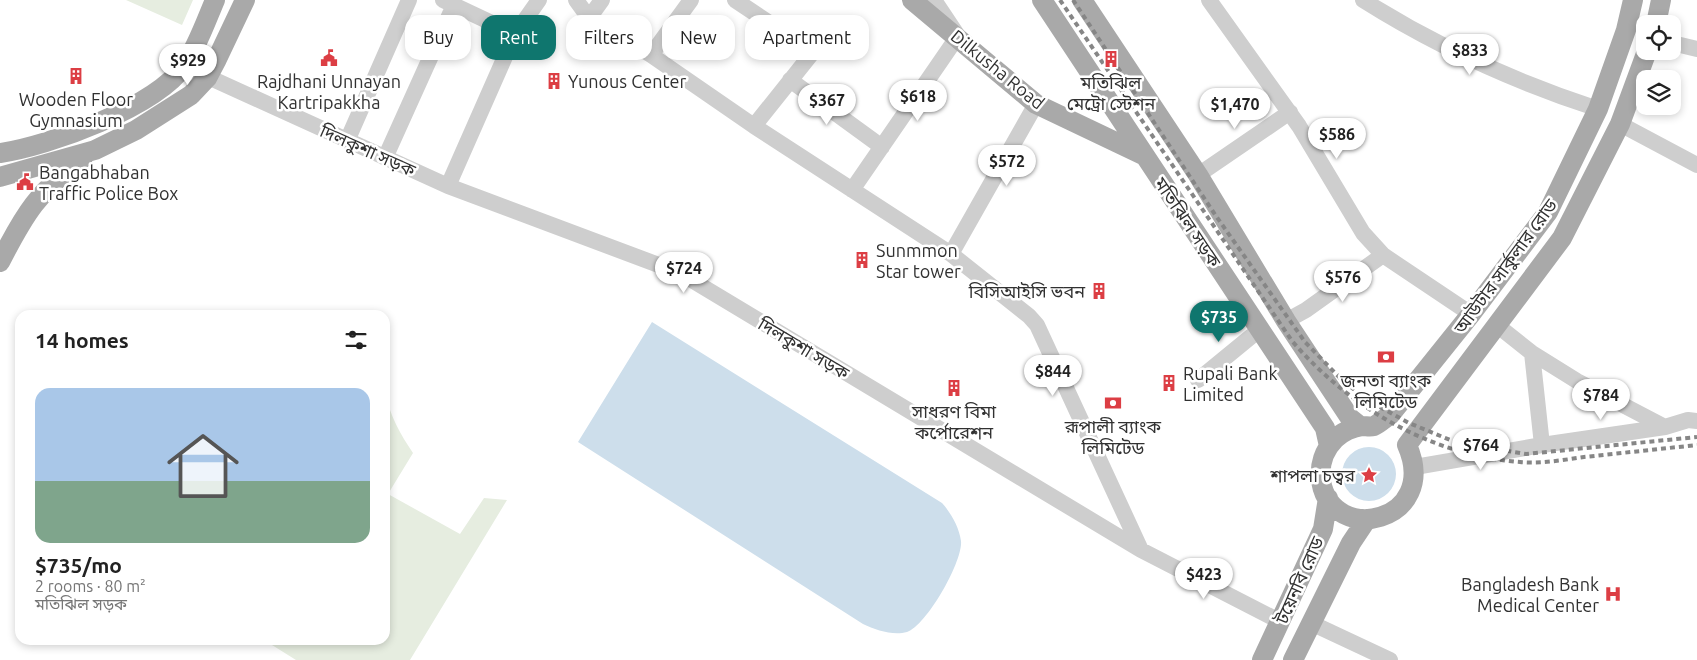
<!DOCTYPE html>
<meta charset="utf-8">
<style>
body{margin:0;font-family:Ubuntu,"Noto Sans Bengali",sans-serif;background:#f2f2f2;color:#222;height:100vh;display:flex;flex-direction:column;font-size:19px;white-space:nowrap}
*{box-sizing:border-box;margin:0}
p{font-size:16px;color:#767676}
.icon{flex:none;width:28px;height:28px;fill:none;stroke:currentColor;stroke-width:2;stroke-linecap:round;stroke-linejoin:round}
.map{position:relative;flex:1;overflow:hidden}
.details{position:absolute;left:15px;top:310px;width:375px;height:335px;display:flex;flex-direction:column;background:#fff;border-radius:15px;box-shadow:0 2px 8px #0003}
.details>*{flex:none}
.hud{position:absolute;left:405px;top:15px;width:475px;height:45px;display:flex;gap:10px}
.controls{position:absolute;left:1636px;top:15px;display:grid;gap:10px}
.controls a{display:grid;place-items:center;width:45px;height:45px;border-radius:10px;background:#fff;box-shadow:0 2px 8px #0003;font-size:25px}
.price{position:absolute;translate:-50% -42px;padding:0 11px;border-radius:18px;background:#fff;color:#222;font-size:16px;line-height:32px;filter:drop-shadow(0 1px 2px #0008)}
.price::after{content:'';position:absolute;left:50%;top:30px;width:15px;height:11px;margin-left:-8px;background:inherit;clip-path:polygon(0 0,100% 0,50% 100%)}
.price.current{background:#0f766e;color:#fff}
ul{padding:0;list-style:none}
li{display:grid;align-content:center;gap:10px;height:265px;padding:0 20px}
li+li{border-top:1px solid #e0e0e0}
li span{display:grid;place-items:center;height:155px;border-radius:15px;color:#555}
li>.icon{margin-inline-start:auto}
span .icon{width:90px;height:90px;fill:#fffc;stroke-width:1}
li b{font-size:21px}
h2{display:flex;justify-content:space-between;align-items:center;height:60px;padding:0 20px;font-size:21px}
.tag{padding:0 18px;border-radius:15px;background:#fff;box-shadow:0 2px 8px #0003;font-size:18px;line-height:45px}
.tag.current{background:#0f766e;color:#fff}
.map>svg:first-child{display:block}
</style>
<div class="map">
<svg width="1697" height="660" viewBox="0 0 1697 660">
<rect width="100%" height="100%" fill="#fff"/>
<path fill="#e6ede0" d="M126,0h67l-11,25z
M385,393c5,22 15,41 28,60l-25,41 72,40 24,-36 23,2 -97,160h-114l-32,-20h121z"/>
<path fill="#cddeeb" d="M652,322l290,181c9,10 17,24 19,38 2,20 -34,84 -54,91 -14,4 -31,-2 -44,-8l-285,-182z
M1342 474a27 27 0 1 1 54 0a27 27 0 1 1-54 0Z"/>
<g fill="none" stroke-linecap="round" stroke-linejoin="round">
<path stroke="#cecece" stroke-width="16" d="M443,0l72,34
M576,0l13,18 62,37 103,71 197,128 78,62 8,9 104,225
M735,0l78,52 -59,74
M1209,0l90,126 64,107 20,22 88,59
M1363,0c73,46 152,82 235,109
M589,18l13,-18
M1672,43l25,6
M651,55l40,-55
M184,66l264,120 232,87 461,277 140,72
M790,80l92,67
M1620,124l77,41
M347,141l62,-141
M385,158l69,-153
M1198,175l92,-63
M448,186l67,-152 24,-34
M852,190l106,-154 -24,-36
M951,254l85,-150
M1286,321l20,-11 77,-55
M1498,326l34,27 10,92
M1532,353l45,28 88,46 23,-7 9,1
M1198,380l61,-50
M1415,467l127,-22 123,-18
M1311,623l79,37"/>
<path stroke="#a9a9a9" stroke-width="20" d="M912,0l124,104 107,51
M1042,0l283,428 4,18
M1082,0l116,175 88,146 64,97 10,8
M1633,0l-7,30 -28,79 -50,103 -77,102 -81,101c-5,3 -11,9 -16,11 -4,1 -8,0 -12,0 -9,1 -20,6 -27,13 -11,11 -16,26 -14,42 11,66 120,41 86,-36l155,-207 58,-114 27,-73
M1656,24l5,-24
M0,153c49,-7 155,-46 184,-87 13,-19 22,-45 31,-66
M0,177l95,-27 41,-20 55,-35 16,-17 10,-19 28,-59
M0,262c25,-49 38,-70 83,-104
M1262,660l61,-131 5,-31
M1293,660l58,-117 16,-24"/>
<path stroke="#868686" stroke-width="4" stroke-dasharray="5 4" stroke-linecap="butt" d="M1060,0l232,341c58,67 138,114 228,121 21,2 43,-2 64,-5 38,-4 75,-8 113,-12
M1073,0l143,216 89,126 36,37 26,21 42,23 46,19 71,12 171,-17"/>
</g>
<defs>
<g id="civic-bare" transform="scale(1.35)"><path d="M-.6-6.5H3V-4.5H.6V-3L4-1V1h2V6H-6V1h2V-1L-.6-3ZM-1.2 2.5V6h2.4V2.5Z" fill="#dc3e44" stroke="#fff" stroke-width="2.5" paint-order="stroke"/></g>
<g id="building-bare" transform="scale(1.35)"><path d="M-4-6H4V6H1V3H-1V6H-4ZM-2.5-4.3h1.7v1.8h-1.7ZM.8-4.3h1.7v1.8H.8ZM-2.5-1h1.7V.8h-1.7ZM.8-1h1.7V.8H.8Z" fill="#dc3e44" stroke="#fff" stroke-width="2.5" paint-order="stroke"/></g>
<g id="bank-bare" transform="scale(1.35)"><path d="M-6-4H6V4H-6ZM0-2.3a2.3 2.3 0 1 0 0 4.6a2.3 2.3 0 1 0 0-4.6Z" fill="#dc3e44" stroke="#fff" stroke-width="2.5" paint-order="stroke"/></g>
<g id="sight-bare" transform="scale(1.35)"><path d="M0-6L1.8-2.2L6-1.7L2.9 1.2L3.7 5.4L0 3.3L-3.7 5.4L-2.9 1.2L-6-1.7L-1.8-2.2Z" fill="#dc3e44" stroke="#fff" stroke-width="2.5" paint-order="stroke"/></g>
<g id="hospital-bare" transform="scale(1.35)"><path d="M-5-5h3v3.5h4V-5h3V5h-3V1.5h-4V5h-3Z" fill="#dc3e44" stroke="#fff" stroke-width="2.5" paint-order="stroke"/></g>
</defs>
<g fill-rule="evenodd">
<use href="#civic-bare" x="329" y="58"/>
<use href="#building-bare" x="1111" y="59"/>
<use href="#building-bare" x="76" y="76"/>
<use href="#building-bare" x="554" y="81"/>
<use href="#civic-bare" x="25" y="182"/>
<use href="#building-bare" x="862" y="260"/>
<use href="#building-bare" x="1099" y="291"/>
<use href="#bank-bare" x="1386" y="357"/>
<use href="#building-bare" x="1169" y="383"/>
<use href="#building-bare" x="954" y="388"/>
<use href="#bank-bare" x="1113" y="403"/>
<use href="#sight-bare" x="1369" y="475"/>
<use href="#hospital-bare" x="1613" y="594"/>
</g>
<g text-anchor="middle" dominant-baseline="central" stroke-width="5" stroke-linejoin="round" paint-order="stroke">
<g font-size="18" fill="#313131" stroke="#fff">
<text transform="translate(998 69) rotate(39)">Dilkusha Road</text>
<text transform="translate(368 150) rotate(24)">দিলকুশা সড়ক</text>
<text transform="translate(1188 222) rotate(56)">মতিঝিল সড়ক</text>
<text transform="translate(1505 266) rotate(-54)">আউটার সার্কুলার রোড</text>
<text transform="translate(804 348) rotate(31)">দিলকুশা সড়ক</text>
<text transform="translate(1299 580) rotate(-66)">টয়েনবি রোড</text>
</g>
<g font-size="18" fill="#313131" stroke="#fff">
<text x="329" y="81">Rajdhani Unnayan<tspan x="329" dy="21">Kartripakkha</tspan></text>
<text x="568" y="81" text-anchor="start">Yunous Center</text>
<text x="1111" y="82">মতিঝিল<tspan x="1111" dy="21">মেট্রো স্টেশন</tspan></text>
<text x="76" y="99">Wooden Floor<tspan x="76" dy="21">Gymnasium</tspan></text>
<text x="39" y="172" text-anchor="start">Bangabhaban<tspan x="39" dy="21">Traffic Police Box</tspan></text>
<text x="876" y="250" text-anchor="start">Sunmmon<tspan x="876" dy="21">Star tower</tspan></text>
<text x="1085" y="291" text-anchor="end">বিসিআইসি ভবন</text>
<text x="1183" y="373" text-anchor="start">Rupali Bank<tspan x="1183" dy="21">Limited</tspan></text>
<text x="1386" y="380">জনতা ব্যাংক<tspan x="1386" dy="21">লিমিটেড</tspan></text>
<text x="954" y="411">সাধরণ বিমা<tspan x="954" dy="21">কর্পোরেশন</tspan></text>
<text x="1113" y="426">রূপালী ব্যাংক<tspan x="1113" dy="21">লিমিটেড</tspan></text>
<text x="1355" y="475" text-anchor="end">শাপলা চত্বর</text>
<text x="1599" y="584" text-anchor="end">Bangladesh Bank<tspan x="1599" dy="21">Medical Center</tspan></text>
</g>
</g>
</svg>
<div class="controls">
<a><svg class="icon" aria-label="locate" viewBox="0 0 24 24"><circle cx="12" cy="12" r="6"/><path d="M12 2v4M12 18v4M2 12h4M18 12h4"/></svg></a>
<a><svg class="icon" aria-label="layers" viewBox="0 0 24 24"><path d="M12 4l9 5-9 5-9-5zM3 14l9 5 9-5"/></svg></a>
</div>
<b class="price" style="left:1470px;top:76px">$833</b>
<b class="price" style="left:188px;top:86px">$929</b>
<b class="price" style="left:918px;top:122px">$618</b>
<b class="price" style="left:827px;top:126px">$367</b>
<b class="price" style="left:1235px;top:130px">$1,470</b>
<b class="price" style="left:1337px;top:160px">$586</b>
<b class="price" style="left:1007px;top:187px">$572</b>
<b class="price" style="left:684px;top:294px">$724</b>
<b class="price" style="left:1343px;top:303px">$576</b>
<b class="price current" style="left:1219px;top:343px">$735</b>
<b class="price" style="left:1053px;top:397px">$844</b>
<b class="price" style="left:1601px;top:421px">$784</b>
<b class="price" style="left:1481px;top:471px">$764</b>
<b class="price" style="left:1204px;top:600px">$423</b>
<div class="hud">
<a class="tag">Buy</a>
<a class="tag current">Rent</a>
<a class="tag">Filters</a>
<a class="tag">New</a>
<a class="tag">Apartment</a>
</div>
<section class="details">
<h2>14 homes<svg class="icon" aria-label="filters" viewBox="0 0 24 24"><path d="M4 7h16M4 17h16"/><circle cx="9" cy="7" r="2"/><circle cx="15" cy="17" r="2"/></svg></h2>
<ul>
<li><span style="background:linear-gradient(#a9c7e8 60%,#7fa58c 0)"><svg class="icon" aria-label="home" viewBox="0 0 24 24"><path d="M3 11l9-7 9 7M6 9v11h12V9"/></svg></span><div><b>$735/mo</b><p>2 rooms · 80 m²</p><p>মতিঝিল সড়ক</p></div></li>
</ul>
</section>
</div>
